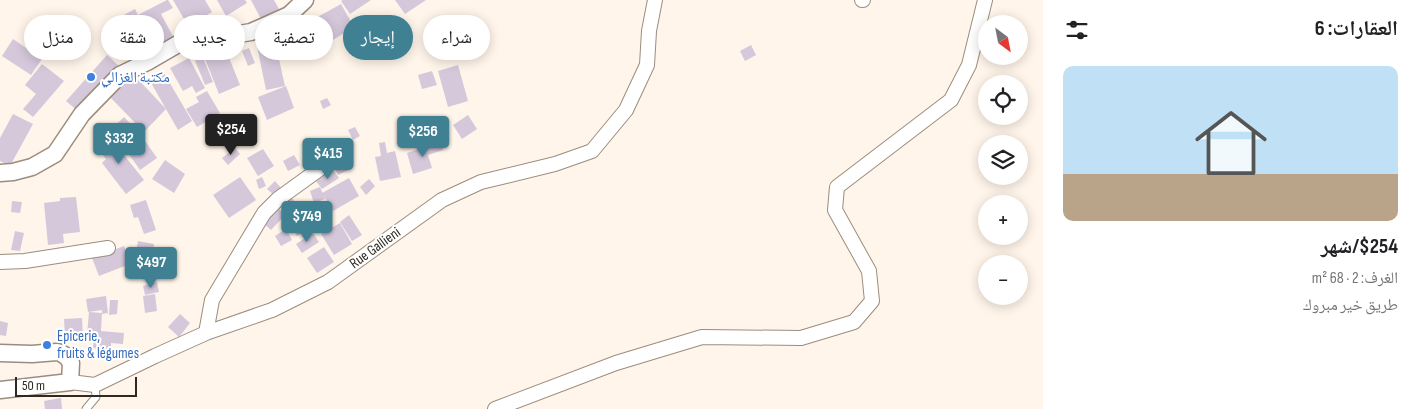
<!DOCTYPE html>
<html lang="ar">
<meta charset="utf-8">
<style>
body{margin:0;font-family:"Sofia Sans Condensed","Noto Naskh Arabic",sans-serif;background:#f6f6f6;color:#202124;direction:rtl;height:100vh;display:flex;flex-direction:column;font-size:19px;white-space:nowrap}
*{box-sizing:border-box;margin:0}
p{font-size:16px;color:#757577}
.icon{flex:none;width:28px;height:28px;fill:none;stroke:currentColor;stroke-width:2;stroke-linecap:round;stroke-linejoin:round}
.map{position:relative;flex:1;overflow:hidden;direction:ltr}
.drawer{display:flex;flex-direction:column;background:#fff;width:375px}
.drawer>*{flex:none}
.hud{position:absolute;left:15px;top:15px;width:475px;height:45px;direction:rtl;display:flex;gap:10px}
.needle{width:32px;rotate:148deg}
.buttons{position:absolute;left:978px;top:15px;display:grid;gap:10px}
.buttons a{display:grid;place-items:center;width:50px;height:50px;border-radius:50%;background:#fff;box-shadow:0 2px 12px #0003;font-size:25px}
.scale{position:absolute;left:15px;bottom:12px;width:122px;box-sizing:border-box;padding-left:5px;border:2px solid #2f2922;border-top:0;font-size:14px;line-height:18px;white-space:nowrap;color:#2f2922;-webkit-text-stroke:4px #fff;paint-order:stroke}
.price{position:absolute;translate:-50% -42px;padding:0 11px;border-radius:5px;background:#3f8092;color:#fff;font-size:16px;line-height:32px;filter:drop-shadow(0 1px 2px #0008)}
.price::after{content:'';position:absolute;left:50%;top:30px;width:15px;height:11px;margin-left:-8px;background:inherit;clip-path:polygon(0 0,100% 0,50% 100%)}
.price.current{background:#222;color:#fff}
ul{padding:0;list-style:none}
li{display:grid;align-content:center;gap:10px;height:265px;padding:0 20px}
li span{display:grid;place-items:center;height:155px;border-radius:10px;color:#555}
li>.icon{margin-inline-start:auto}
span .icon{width:90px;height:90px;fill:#fffc;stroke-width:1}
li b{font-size:21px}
h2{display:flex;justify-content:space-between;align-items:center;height:60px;padding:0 20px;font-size:21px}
.pill{padding:0 18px;border-radius:22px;background:#fff;box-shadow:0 2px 12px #0003;font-size:18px;line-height:45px}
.pill.current{background:#3f8092;color:#fff}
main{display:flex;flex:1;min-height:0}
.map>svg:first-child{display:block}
</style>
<main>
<section class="drawer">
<h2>العقارات: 6<svg class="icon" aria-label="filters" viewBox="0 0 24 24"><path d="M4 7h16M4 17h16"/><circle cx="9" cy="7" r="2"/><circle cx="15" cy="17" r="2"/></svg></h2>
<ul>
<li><span style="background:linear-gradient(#bfe0f5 70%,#b9a48a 0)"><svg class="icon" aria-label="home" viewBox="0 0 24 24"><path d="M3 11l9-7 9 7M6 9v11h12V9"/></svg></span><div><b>$254/شهر</b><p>الغرف: 2 · 68 m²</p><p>طريق خير مبروك</p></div></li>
</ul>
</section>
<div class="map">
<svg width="1043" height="409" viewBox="0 0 1043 409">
<rect width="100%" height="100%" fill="#fff5ea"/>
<path fill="#d5c8db" d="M167,0h1l5,8 -12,6 14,26 -33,18 -22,-41 15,-8 3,6z
M173,0h32l7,12 -24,14z
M217,0h28l2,3 -21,13z
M251,0h23l5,9 -18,10z
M343,0h28l-21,14 -9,-13z
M395,0h31l-21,14z
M341,4l13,23 -26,16 -14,-24z
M310,22l13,23 -15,8 -13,-23z
M274,37l11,49 -19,4 -10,-49z
M13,39l29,20 -11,16 -29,-19z
M751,45l5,10 -11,6 -5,-10z
M249,48l6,15 -7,3 -6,-15z
M226,50l14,35 -21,9 -14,-35z
M107,55l13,12 -41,45 -13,-11z
M202,55l11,27 -8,3 -11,-27z
M189,58l16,30 -9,5 -4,-7 -9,5 -13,-23z
M42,64l22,17 -31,36 -10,-8 13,-15 -11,-9z
M458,65l10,36 -20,6 -10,-36z
M432,71l5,14 -15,4 -4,-14z
M164,73l28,48 -14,9 -28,-49z
M133,74l33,35 -22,23 -34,-35z
M286,86l8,22 -27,12 -9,-23z
M207,91l13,22 -23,14 -11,-18 13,-7 -3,-5z
M327,98l4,7 -8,4 -3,-8z
M13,114l20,10 -23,42 -10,-5v-23z
M468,115l9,14 -15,10 -9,-14z
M124,117l15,16 -16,16 -16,-16z
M355,127l5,9 -7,4 -5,-10z
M108,135l36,45 -18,14 -24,-31 4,-4 -11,-14z
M143,138l14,20 -17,12 -14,-20z
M385,142l2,11 8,-2 6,26 -21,4 -5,-24 6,-1 -2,-13z
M441,142l2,8 -15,5 4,13 -19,6 -6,-21z
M235,148l5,6 -12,11 -6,-7z
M263,149l11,17 -16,10 -11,-18z
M294,155l6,10 -12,6 -5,-10z
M348,159l4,9 -14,7 -4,-8z
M165,160l20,14 -11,19 -22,-14z
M333,170l6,8 -17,11 -6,-8z
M240,177l16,23 -27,18 -16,-23z
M262,177l4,9 -7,3 -3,-9z
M349,178l10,18 -26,15 -11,-18z
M369,179l6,7 -9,9 -6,-8z
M275,181l8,9 -7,7 -9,-8z
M320,187l5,12 -11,4 -4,-12z
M76,197l4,35 -17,2 1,9 -16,2 -4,-42 16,-2v-3z
M292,198l4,6 -11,7 -4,-6z
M146,200l10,30 -12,4 -6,-17 -4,1 -4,-13z
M12,201l10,1 -2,11 -9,-1z
M278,208l7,7 -14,15 -8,-7z
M305,212l5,7 -4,2 4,8 -13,7 -9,-15z
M318,214l5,7 -7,5 -5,-7z
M349,215l13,20 -10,6 -12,-19z
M340,223l12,21 -18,11 -13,-21z
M286,229l6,11 -11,6 -6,-10z
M15,231l9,2 -4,18 -9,-1z
M313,233l6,9 -17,11 -6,-9z
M138,241l16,3 -3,16 -16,-3z
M124,246l6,18 -31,12 -7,-18z
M324,247l10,15 -17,11 -10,-15z
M157,282l2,10 -14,3 -2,-9z
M155,294l2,17 -12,2 -2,-17z
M106,296l2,17 -6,1v-4l-14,2 -2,-13z
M110,300h8l-1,14 -8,1z
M89,312l13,1 -1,18 23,2 -1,11 -12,-1v7l-18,-2 1,-12 -7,-1z
M180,314l10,9 -11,14 -11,-10z
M82,318l1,18 -18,1 -1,-18z
M0,321l8,2 -2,13 -6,-1z
M61,398l1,11h-17l-1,-8z"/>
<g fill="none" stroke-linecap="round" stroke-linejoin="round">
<g stroke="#9b8d7d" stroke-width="9">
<path id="service" d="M86,409l10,-12 -1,-12"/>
</g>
<g stroke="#9b8d7d" stroke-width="16">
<path id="minor" d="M862,0h1
M0,262l25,-1 83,-13
M206,333l6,-33 52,-87 14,-14 47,-34
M70,382l25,3 60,-29 51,-23 66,-23 56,-28 114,-82 39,-18 74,-18 37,-13 34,-41 21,-45 2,-34 6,-31
M495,409l121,-46 86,-26 99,1 53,-16 18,-21 -3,-30 -34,-61 2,-23 114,-87 18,-35 16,-65"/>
</g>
<g stroke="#9b8d7d" stroke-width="19">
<path id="tertiary" d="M0,173l13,-1 19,-5 23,-13 27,-40 38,-39 27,-13 31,-18 73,-12 38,-17 16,-15
M0,353l32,1 25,-2 4,1 6,4 4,6 -1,19 -70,8"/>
</g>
<use href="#service" stroke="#fff" stroke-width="7"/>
<use href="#minor" stroke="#fff" stroke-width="14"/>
<use href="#tertiary" stroke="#fff" stroke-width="16"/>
</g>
<g fill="#3f7fe0" stroke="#fff" stroke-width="2">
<circle cx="91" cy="77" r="5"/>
<circle cx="47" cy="345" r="5"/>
</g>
<g text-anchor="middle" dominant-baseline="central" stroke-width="4" stroke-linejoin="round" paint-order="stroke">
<g font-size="15" fill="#366cbe" stroke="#fff" text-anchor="start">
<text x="101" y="77">مكتبة الغزالي</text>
<text x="57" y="336">Epicerie,<tspan x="57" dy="17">fruits &amp; légumes</tspan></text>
</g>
<g font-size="15" fill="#2f2922" stroke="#fff">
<text transform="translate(375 248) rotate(-36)">Rue Gallieni</text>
</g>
</g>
</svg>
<div class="buttons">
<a><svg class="needle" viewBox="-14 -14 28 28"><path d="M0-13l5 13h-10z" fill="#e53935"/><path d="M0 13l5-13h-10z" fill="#757577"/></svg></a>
<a><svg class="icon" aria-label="locate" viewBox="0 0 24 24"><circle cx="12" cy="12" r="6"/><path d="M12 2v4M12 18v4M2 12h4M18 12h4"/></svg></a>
<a><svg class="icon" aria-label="layers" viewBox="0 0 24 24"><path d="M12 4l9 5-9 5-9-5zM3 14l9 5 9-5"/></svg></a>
<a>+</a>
<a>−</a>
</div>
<div class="scale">50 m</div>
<b class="price current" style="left:231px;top:156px">$254</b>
<b class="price" style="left:423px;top:158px">$256</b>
<b class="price" style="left:119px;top:165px">$332</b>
<b class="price" style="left:328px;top:180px">$415</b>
<b class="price" style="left:307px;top:243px">$749</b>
<b class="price" style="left:151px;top:289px">$497</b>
<div class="hud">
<a class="pill">شراء</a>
<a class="pill current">إيجار</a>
<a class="pill">تصفية</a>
<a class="pill">جديد</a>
<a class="pill">شقة</a>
<a class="pill">منزل</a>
</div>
</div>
</main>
